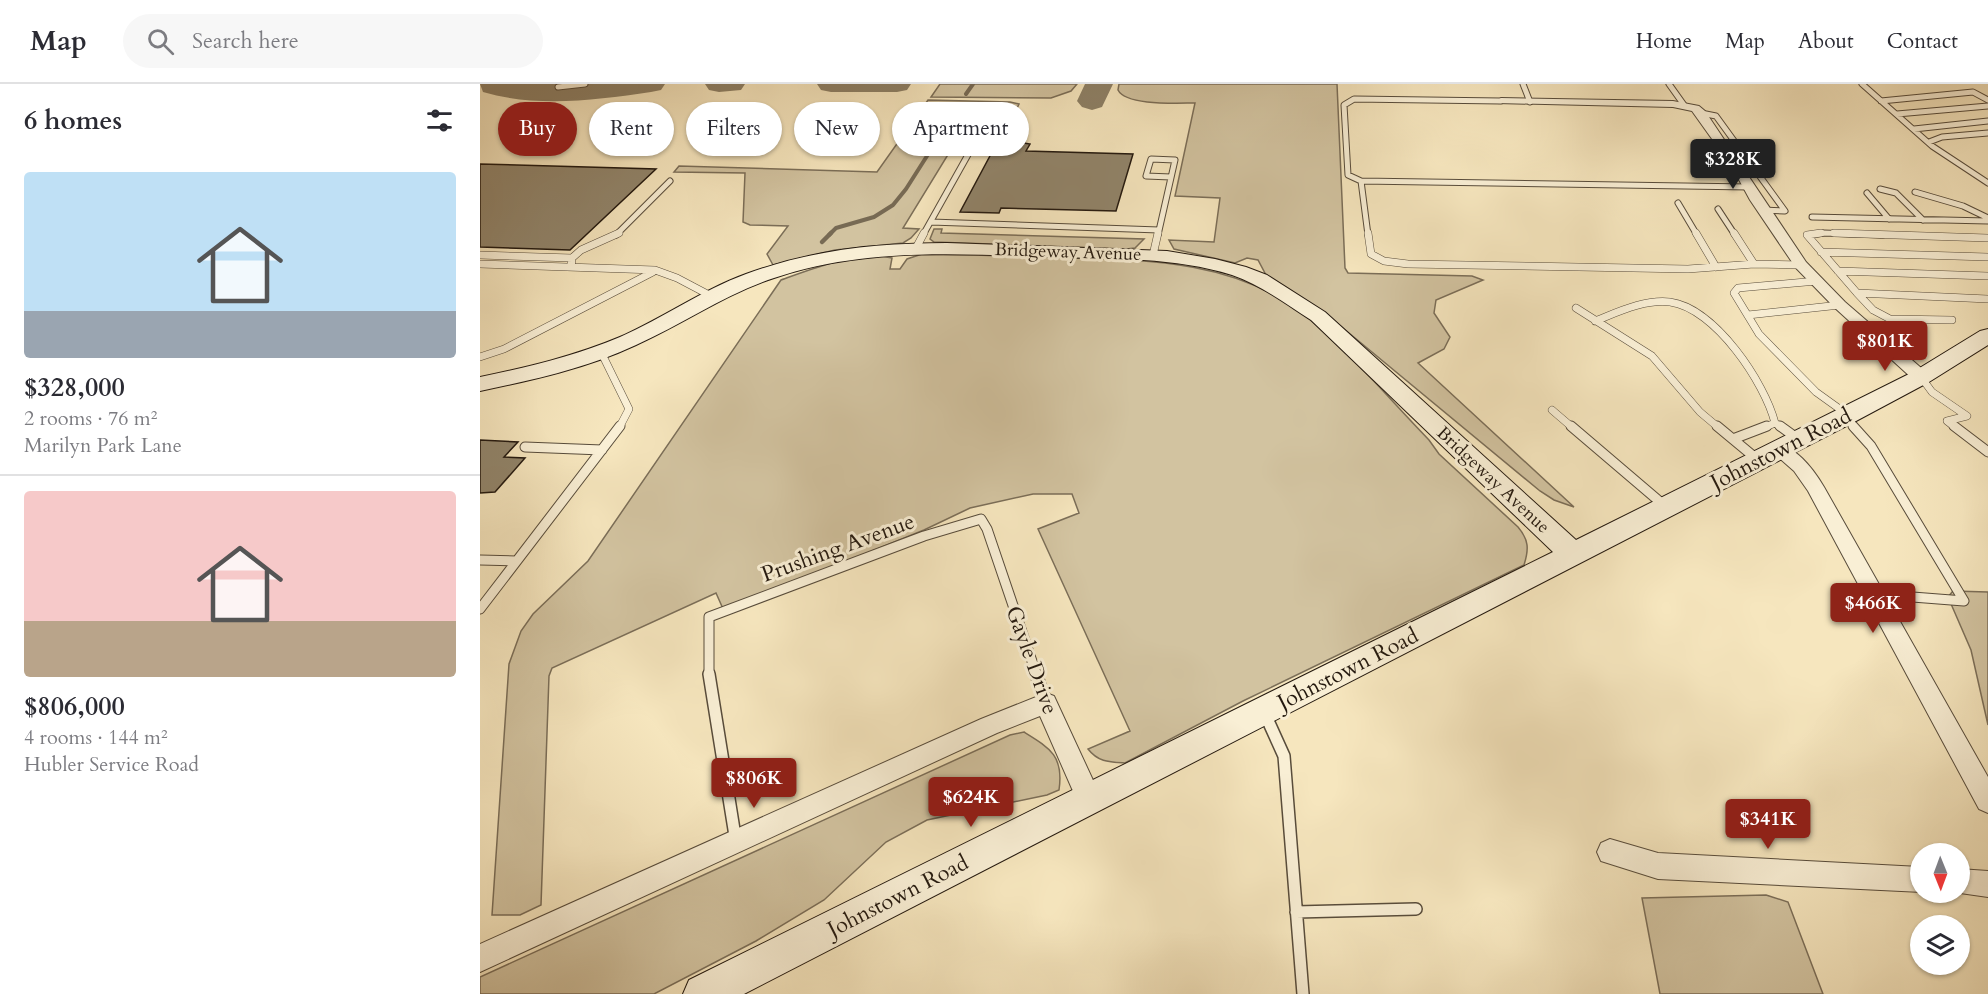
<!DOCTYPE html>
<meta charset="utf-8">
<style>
body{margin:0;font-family:Cardo,serif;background:#f7f7f7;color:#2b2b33;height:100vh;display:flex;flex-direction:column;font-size:22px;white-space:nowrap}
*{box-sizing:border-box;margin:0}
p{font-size:20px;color:#7c7c81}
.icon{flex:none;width:33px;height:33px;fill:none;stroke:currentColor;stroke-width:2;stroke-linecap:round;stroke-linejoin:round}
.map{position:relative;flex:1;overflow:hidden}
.side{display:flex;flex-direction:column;background:#fff;width:480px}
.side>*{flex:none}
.top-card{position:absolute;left:18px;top:18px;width:570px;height:54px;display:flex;gap:12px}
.needle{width:39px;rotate:179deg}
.fabs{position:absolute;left:1430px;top:759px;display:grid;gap:12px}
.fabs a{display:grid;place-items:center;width:60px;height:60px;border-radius:50%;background:#fff;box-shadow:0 2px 4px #0004;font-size:30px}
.price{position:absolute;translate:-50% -51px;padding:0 14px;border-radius:6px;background:#8f2418;color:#fff;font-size:20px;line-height:39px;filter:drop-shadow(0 2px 3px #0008)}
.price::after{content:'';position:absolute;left:50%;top:36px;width:18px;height:14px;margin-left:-9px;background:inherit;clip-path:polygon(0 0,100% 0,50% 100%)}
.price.active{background:#222;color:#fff}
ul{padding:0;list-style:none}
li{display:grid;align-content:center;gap:12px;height:318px;padding:0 24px}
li+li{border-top:2px solid #e1e1e2}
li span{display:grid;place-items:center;height:186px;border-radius:6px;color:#555}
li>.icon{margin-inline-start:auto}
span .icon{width:108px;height:108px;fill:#fffc;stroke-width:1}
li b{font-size:26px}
h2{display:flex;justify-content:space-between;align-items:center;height:72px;padding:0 24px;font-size:26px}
.tag{padding:0 21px;border-radius:27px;background:#fff;box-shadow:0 2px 4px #0004;font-size:21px;line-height:54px}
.tag.active{background:#8f2418;color:#fff}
header{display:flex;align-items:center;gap:36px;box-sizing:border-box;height:84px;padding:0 30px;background:#fff;border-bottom:2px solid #e1e1e2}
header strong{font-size:28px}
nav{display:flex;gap:33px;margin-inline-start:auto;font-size:21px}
.search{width:420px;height:54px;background:#f7f7f7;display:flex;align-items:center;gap:15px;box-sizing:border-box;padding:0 21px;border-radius:33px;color:#7c7c81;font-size:22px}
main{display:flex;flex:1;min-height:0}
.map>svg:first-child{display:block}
</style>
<header>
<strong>Map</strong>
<div class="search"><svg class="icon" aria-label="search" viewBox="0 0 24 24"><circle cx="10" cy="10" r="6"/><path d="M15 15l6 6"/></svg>Search here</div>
<nav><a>Home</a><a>Map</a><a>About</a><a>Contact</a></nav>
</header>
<main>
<section class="side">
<h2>6 homes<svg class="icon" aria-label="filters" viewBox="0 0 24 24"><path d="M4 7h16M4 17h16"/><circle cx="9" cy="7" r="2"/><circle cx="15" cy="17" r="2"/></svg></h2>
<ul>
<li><span style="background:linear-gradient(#bfe0f5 75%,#9aa5b1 0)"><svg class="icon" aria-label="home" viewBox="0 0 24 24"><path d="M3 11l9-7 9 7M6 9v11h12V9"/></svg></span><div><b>$328,000</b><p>2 rooms · 76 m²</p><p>Marilyn Park Lane</p></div></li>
<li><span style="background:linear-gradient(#f6c9c9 70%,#b9a48a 0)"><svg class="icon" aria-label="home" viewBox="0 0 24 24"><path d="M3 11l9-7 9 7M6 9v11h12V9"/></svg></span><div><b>$806,000</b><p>4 rooms · 144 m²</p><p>Hubler Service Road</p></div></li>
</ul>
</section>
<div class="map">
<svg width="1508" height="910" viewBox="0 0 1508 910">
<rect width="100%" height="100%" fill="#f6e6be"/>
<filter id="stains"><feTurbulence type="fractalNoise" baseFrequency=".00333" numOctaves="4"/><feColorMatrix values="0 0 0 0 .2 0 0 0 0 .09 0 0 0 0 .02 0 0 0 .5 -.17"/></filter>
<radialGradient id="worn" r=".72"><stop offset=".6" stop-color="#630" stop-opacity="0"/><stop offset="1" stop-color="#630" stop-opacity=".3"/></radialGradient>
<path fill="#d2c3a0" stroke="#7b6e58" stroke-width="1.5" d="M460,0h137l-6,7 -20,7 -120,-1z
M639,0h218l8,184 3,5 124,3 11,4 -47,20 -2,13 16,24 -6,12 -26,14 156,144 -20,-7 -14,-9 -214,-177 -60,-39 -8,-15 -11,-2 -12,5 -61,-14 -5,-9 45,2 6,-44 -45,-2 20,-93c-18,0 -69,3 -77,-13z
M448,16l82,2 9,2 -12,26h-44l-60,98 16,1 -8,9 -8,5 -68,7 -62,15 -6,-11 21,-28 -38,-1 -7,-3 2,-49 -71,-1 5,-6 198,6z
M454,145h8l-1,4 203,6 -9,9 -9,1 -192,-7 -4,-3z
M442,170c50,1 100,2 150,4 80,2 165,4 231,56 46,36 85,84 126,126l10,14 79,73c11,13 11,22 6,38l-281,136 -118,62c-16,-1 -27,-1 -37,-14l42,-18 -92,-202 41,-16 -7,-19h-39l-63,14 -46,22 -200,81 -8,-18 -164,75 -3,8 -8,229 -21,10h-28l17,-251 12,-33 12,-17 55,-53 193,-281c31,-11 78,-30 111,-22l-2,11h10l7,-10z
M1473,507l35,1v133l-17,-75 -23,-53z
M544,648c26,16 40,24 35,58l-12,5 -120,25 -41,22 -62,58 -68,41 -102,53h-174v-17l530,-242z
M1286,811l22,7 35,92h-163l-18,-96z"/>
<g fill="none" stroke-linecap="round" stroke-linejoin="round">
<path stroke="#776a54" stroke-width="4" d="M486,10l7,-10
M349,151l7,-7 38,-11 19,-12 13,-16 54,-85"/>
<path stroke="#776a54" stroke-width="4.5" d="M342,158l9,-9"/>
<path fill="#8d8066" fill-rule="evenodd" d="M0,0h185l-4,6 -10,2c-55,8 -113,16 -168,0z
M225,0h40l-4,6 -22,2 -10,-2z
M337,0h94l-4,6 -10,2h-66l-10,-2z
M605,0h28l-11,23 -10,3 -10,-3 -5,-6z"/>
</g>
<path fill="#91846a" stroke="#24190f" stroke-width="1.5" d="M519,55l31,5 -4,7 107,3 -17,57 -115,-3 -2,5 -39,-1z
M0,80l176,5 -86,81 -90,-3z
M0,356l38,2 -14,15 21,1 -30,34 -15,1z"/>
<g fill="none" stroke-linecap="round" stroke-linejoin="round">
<g stroke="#584c3b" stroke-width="7">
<path id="lane-far3" d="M1043,0l7,18
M1189,0l15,21
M1382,0l70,62 56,37
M78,3l27,-3
M1021,17l-147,-2 -10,6 4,70 13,6 388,6
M1401,17l92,-9 15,8
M1221,29l15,3 69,95 -23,-1
M1417,30l91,-8
M1434,45l74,-8
M1449,58l13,-5 46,-4
M881,97l7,54
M1400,105l16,4 27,27
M1435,108l48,14 25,12
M1387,109l22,26
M1198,119l19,32
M1238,125l17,26
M1332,133l176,4
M451,138l228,8
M136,151l54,-54
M443,151l51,-91
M678,151l17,-75 -24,-1 -5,17 25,1
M1329,151l15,-2 59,2"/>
</g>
<g stroke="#584c3b" stroke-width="8">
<path id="lane-far2" d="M888,149l3,21 13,7 24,3 280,5 66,-5 47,1
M1216,149l20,34
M1254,149l20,31
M1341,149l-14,2 50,58 131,6
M1354,149l154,5
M436,164l8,-15
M1341,168l167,5
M0,171l92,3
M673,171l5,-22
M0,180l175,6 22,8 36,19
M91,183l1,-9 9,-8 38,-17
M1358,187l150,5
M1337,197l-79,7 -4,5 25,41 57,58 32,23 6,13
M1377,209l16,17 17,9 62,1
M1096,224l76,48 48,56 19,16
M1268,231l92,-10
M1115,237c23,-9 50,-22 75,-19 45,6 95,81 105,121
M121,268l28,57 -10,19
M0,273l24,-8 149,-77
M1441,293l11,15 35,24 -20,5 9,7
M1072,326l21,18
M1295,339l7,5
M1283,344l12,-5"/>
</g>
<g stroke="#584c3b" stroke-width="11">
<path id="lane-far1" d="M1091,342l95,81
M1237,342l41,34
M1300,342l18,13
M1373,342l18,20 93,155 -90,-7
M1474,342l34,26
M1253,355l34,-13
M45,363l77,3
M0,476l36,1
M0,525l140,-183
M229,592v-59l215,-81 57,-17 6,10 50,147"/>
</g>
<g stroke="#584c3b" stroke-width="14">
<path id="lane" d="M229,590l27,168
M556,590l10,29
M785,630l19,42 19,238
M816,828l120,-3"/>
</g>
<g stroke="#584c3b" stroke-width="2">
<path id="street" d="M1021,14l172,3 26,5 6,5 101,151 39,40 82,71 2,4 -2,4h-12l-80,-73 -39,-40 -46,-68 -18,-33 -40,-56 -19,-4 -176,-4 -1,-2z
M1299,360c20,6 35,26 45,43l164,290v36l-9,-4 -171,-318 -14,-20 -24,-21 3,-4z
M566,609l8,3 44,95 3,8 -3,8 -9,4 -9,-4 -40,-91 -43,17 -517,239v-28l501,-225z
M1130,755l48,14 262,14 2,25 -264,-13 -57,-18 -4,-9 4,-9z
M1479,785l29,2v26l-35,-5h6z"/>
</g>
<g stroke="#24190f" stroke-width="2">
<path id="secondary" d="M467,159l220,8 48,8 31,8 21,8 58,37 251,228 337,-168 67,-41 8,-2v16l-59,37 -73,39 -1112,573h-61l6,-14 864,-428 -242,-232c-25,-16 -50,-35 -79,-45 -57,-18 -120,-16 -179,-18 -94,-3 -188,-10 -279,21 -49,16 -91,46 -138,67 -49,23 -103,35 -156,46v-14c48,-10 95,-21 140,-40 43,-19 82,-47 126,-63 65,-24 131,-31 201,-31z"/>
</g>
<use href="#lane-far3" stroke="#f9efd5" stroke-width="5"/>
<use href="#lane-far2" stroke="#f9efd5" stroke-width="7"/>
<use href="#lane-far1" stroke="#f9efd5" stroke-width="9"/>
<use href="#lane" stroke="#f9efd5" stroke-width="11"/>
<use href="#street" fill="#f9efd5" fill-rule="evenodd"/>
<use href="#secondary" fill="#f9efd5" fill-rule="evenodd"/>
</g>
<g text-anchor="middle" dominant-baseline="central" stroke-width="6" stroke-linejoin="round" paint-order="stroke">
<g font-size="18" fill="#24190f" stroke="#f9efd5">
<text transform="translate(588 168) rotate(2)">Bridgeway Avenue</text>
<text transform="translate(1013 396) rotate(43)">Bridgeway Avenue</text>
</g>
<g font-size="22" fill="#24190f" stroke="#f9efd5">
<text transform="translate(1301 365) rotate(-27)">Johnstown Road</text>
<text transform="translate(358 464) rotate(-20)">Prushing Avenue</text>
<text transform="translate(552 576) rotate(70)">Gayle Drive</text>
<text transform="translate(868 585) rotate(-27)">Johnstown Road</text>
<text transform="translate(418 812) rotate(-27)">Johnstown Road</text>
</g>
</g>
<rect width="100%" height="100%" filter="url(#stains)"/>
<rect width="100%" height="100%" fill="url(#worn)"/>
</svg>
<div class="fabs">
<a><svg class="needle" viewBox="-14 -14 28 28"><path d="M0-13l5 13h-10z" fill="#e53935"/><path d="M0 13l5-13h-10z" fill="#7c7c81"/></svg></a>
<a><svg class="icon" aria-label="layers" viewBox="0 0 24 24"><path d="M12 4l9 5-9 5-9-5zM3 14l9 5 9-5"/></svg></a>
</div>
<b class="price active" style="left:1253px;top:106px">$328K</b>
<b class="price" style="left:1405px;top:288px">$801K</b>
<b class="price" style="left:1393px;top:550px">$466K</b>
<b class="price" style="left:274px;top:725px">$806K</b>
<b class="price" style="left:491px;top:744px">$624K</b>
<b class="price" style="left:1288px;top:766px">$341K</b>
<div class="top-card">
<a class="tag active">Buy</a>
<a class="tag">Rent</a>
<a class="tag">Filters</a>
<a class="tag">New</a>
<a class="tag">Apartment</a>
</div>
</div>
</main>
